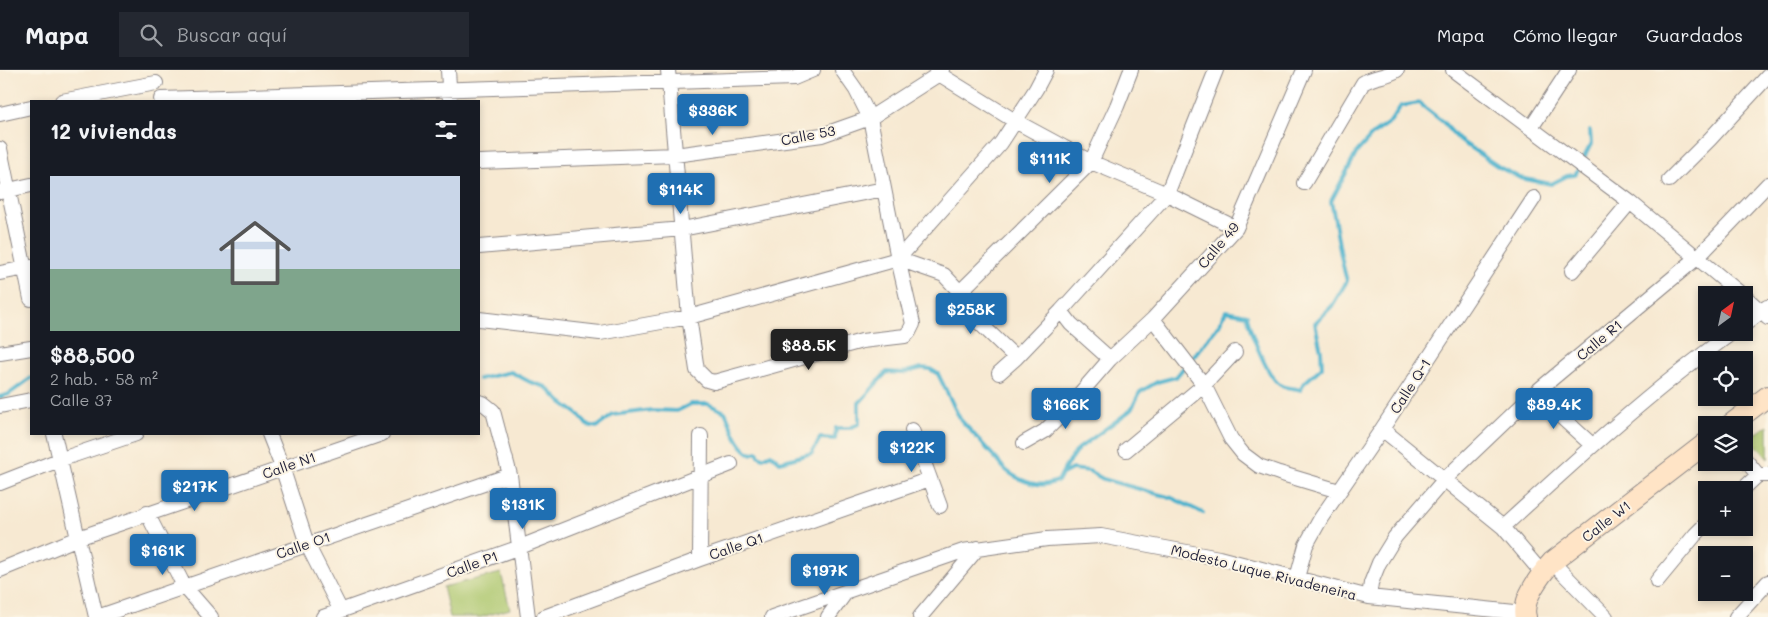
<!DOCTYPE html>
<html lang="es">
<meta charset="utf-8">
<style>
body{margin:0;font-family:Mali,sans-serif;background:#242831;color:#f1f3f6;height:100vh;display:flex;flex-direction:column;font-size:19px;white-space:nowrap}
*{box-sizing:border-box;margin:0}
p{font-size:16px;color:#9ea1a6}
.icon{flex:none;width:28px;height:28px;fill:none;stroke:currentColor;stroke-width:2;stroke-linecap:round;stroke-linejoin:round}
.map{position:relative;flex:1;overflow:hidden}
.side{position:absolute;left:30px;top:30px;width:450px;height:335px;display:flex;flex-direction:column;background:#171b24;border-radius:0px;box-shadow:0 2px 8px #0003}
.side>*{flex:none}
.needle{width:32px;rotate:33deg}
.fabs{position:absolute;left:1698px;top:216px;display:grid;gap:10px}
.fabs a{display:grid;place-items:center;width:55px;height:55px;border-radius:0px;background:#171b24;box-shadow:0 2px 8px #0003;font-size:25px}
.price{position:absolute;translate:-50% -42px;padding:0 11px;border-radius:5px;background:#1f6fb2;color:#fff;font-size:16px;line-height:32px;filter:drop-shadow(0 1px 2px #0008)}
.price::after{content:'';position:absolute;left:50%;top:30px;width:15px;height:11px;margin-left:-8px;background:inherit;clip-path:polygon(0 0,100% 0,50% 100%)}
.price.selected{background:#222;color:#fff}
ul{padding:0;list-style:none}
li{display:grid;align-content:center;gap:10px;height:265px;padding:0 20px}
li span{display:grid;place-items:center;height:155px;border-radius:0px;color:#555}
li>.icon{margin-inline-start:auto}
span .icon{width:90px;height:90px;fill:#fffc;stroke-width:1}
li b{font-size:21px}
h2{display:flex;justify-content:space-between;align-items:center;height:60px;padding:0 20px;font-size:21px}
header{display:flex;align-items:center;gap:30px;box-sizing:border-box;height:70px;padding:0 25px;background:#171b24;border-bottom:1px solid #363941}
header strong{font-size:24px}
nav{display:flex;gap:28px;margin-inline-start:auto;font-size:18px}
.search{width:350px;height:45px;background:#242831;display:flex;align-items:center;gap:12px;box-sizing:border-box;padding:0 18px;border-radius:0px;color:#9ea1a6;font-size:19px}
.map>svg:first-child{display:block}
</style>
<header>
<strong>Mapa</strong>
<div class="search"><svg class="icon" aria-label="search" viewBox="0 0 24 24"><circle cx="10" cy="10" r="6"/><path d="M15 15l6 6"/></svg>Buscar aquí</div>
<nav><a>Mapa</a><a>Cómo llegar</a><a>Guardados</a></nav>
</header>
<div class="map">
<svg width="1768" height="547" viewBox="0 0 1768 547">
<rect width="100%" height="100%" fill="#fcf5e5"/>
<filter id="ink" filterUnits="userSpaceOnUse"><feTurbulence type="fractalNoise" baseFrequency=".02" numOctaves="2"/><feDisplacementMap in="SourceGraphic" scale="10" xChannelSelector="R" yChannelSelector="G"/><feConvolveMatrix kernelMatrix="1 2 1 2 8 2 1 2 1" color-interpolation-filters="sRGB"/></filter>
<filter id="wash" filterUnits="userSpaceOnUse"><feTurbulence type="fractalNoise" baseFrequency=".0096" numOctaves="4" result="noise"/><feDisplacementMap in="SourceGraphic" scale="20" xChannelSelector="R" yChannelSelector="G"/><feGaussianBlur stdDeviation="1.12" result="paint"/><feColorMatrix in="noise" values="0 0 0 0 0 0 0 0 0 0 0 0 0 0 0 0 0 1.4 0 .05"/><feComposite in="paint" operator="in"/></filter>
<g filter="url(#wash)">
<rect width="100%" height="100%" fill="#f7e9d2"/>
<path fill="#abc66c" stroke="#667454" d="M1768,355v34l-18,-21z
M501,503l9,36 -29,8h-31l-7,-30z"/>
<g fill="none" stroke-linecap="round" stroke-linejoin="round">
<path stroke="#4fb3cd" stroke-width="4" d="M1190,291l29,-36 7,-14 21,4c2,14 21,65 35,71 5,2 13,2 19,4l2,-6 19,-17 -1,-16 -6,-28 17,-17 15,-25c-8,-26 -10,-54 -16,-80l26,-49 16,-18 17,-12 11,-16 18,-3 24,19 16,18 40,27 21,11 31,6 16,-8 8,-1 16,-31 -1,-13
M479,309l32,-7 19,10 16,5 14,14 19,14 8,10 10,2 16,-12 39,-5 25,1 14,-7h17l17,8c7,14 12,35 26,42l6,-2 2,4 4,2 8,-4 9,8 32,-9 8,-15 15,1 1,-11h13l10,-4v-21c10,-10 18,-21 28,-31l15,1 20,-5 8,1 8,5 22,45 39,43c8,13 32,25 48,22 4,-1 8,-2 11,-3l8,-15 12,-17 53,-39 9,-18 17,-10 19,-5 9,-11
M0,327l9,-3 22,-16
M1061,405l11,-6 17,2 14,8 69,19 31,15"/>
</g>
</g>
<g filter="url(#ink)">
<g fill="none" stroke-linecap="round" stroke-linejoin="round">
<g stroke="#8c8686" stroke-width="16">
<path id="street" d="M448,0l2,31
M668,0l21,247 8,53 10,10 7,2 148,-41 43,-5 4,-4 4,-8 -15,-65 -28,-141 -14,-28 -14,-20
M936,0l3,4 76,47 76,41 76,32 69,34
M1453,0l177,132 112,93
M161,29l633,-21 19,-8
M62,31l94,-18
M0,44l31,-7
M1531,58l38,-58
M0,79l31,150
M479,92l196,-7 147,-20 48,-17 69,-44 3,-4
M1669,110l41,-41 58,-63
M1304,113l59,-100c11,-7 24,-6 34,-13
M0,122l31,-7
M479,177l203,-18 202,-40
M898,189l103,-116 35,-54 10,-19
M1572,201l58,-69
M0,203l31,-6
M960,222l131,-130 26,-56 14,-36
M1744,226l24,22
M1061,241l10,13 39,35
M479,249l121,14 89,-16 209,-58 46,16 16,17 3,15 53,51
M1153,249l51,66 27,54 12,15 16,12 20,7 60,18
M1744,255l23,-18
M0,283l31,-5
M999,303l17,-15 45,-47 106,-117 49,-124
M1535,323l57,52
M479,332l4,1 10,8 17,64 18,142
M0,336l31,-6
M1382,359l121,98 39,46
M912,360l28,76
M54,364l42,183
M269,364l13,33 25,77 34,67
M1024,373l21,-12 19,-19 46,-53 43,-40 83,-91 68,-158
M1126,380l78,-65 31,-33
M1744,388l14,17h10
M0,413l59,-23 77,-26
M1742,420l16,-15
M147,443l37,73 27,31
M1503,457c74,-68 148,-136 230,-195
M700,489l1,-123
M1552,492l54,55
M0,500l78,-32 304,-104
M1297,508l9,-33 15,-27 61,-89 152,-231
M1657,511l38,-46 11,-11
M1369,527l2,-14 8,-20 16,-26 50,-58 90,-86 163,-136 70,-73
M97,547l413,-142
M323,547l197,-70 211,-83
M544,547l156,-58 230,-80
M772,547l191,-66 84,-12 54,-3 118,22 150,39 155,16
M828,547l18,-25
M920,547l58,-69
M1736,547l32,-35"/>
</g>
<g stroke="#8c8686" stroke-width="22">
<path id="secondary" d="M1730,355l38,-29
M1526,547c-5,-17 15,-43 26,-55l154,-119"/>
</g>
<use href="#street" stroke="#fff" stroke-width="14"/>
<use href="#secondary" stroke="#ffe4c6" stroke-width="20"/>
</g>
</g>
<g text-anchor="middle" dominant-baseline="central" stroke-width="4" stroke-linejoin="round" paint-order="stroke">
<g font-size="14" fill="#22223b" stroke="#fcf5e5">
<text transform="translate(808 65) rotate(-11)">Calle 53</text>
<text transform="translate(1218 175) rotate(-50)">Calle 49</text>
<text transform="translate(1599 270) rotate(-40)">Calle R1</text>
<text transform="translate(1410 316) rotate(-57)">Calle Q-1</text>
<text transform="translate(289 395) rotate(-19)">Calle N1</text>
<text transform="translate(1606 451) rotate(-38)">Calle W1</text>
<text transform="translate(303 475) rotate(-19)">Calle O1</text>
<text transform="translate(736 476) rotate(-19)">Calle Q1</text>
<text transform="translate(472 494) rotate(-20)">Calle P1</text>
<text transform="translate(1264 502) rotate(14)">Modesto Luque Rivadeneira</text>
</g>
</g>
</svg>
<div class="fabs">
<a><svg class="needle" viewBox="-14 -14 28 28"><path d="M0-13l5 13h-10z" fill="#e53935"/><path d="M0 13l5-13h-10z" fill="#9ea1a6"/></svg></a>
<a><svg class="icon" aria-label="locate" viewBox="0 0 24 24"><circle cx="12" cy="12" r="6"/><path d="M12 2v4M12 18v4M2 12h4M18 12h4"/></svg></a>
<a><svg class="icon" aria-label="layers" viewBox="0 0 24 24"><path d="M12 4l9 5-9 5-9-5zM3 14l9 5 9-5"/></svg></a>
<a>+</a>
<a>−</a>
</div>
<b class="price" style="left:713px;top:66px">$336K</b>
<b class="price" style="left:1050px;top:114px">$111K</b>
<b class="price" style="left:681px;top:145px">$114K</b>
<b class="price" style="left:971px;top:265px">$258K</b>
<b class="price selected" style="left:809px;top:301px">$88.5K</b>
<b class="price" style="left:1066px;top:360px">$166K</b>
<b class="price" style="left:1554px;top:360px">$89.4K</b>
<b class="price" style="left:912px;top:403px">$122K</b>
<b class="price" style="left:195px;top:442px">$217K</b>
<b class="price" style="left:523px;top:460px">$131K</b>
<b class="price" style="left:163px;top:506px">$161K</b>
<b class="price" style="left:825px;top:526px">$197K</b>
<section class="side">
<h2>12 viviendas<svg class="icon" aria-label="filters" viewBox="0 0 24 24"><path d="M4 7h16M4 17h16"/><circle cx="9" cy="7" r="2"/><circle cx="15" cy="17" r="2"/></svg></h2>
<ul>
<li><span style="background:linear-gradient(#c9d6e8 60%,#7fa58c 0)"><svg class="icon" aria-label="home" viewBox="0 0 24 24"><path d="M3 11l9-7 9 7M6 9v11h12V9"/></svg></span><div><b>$88,500</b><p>2 hab. · 58 m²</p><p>Calle 37</p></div></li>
</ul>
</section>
</div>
